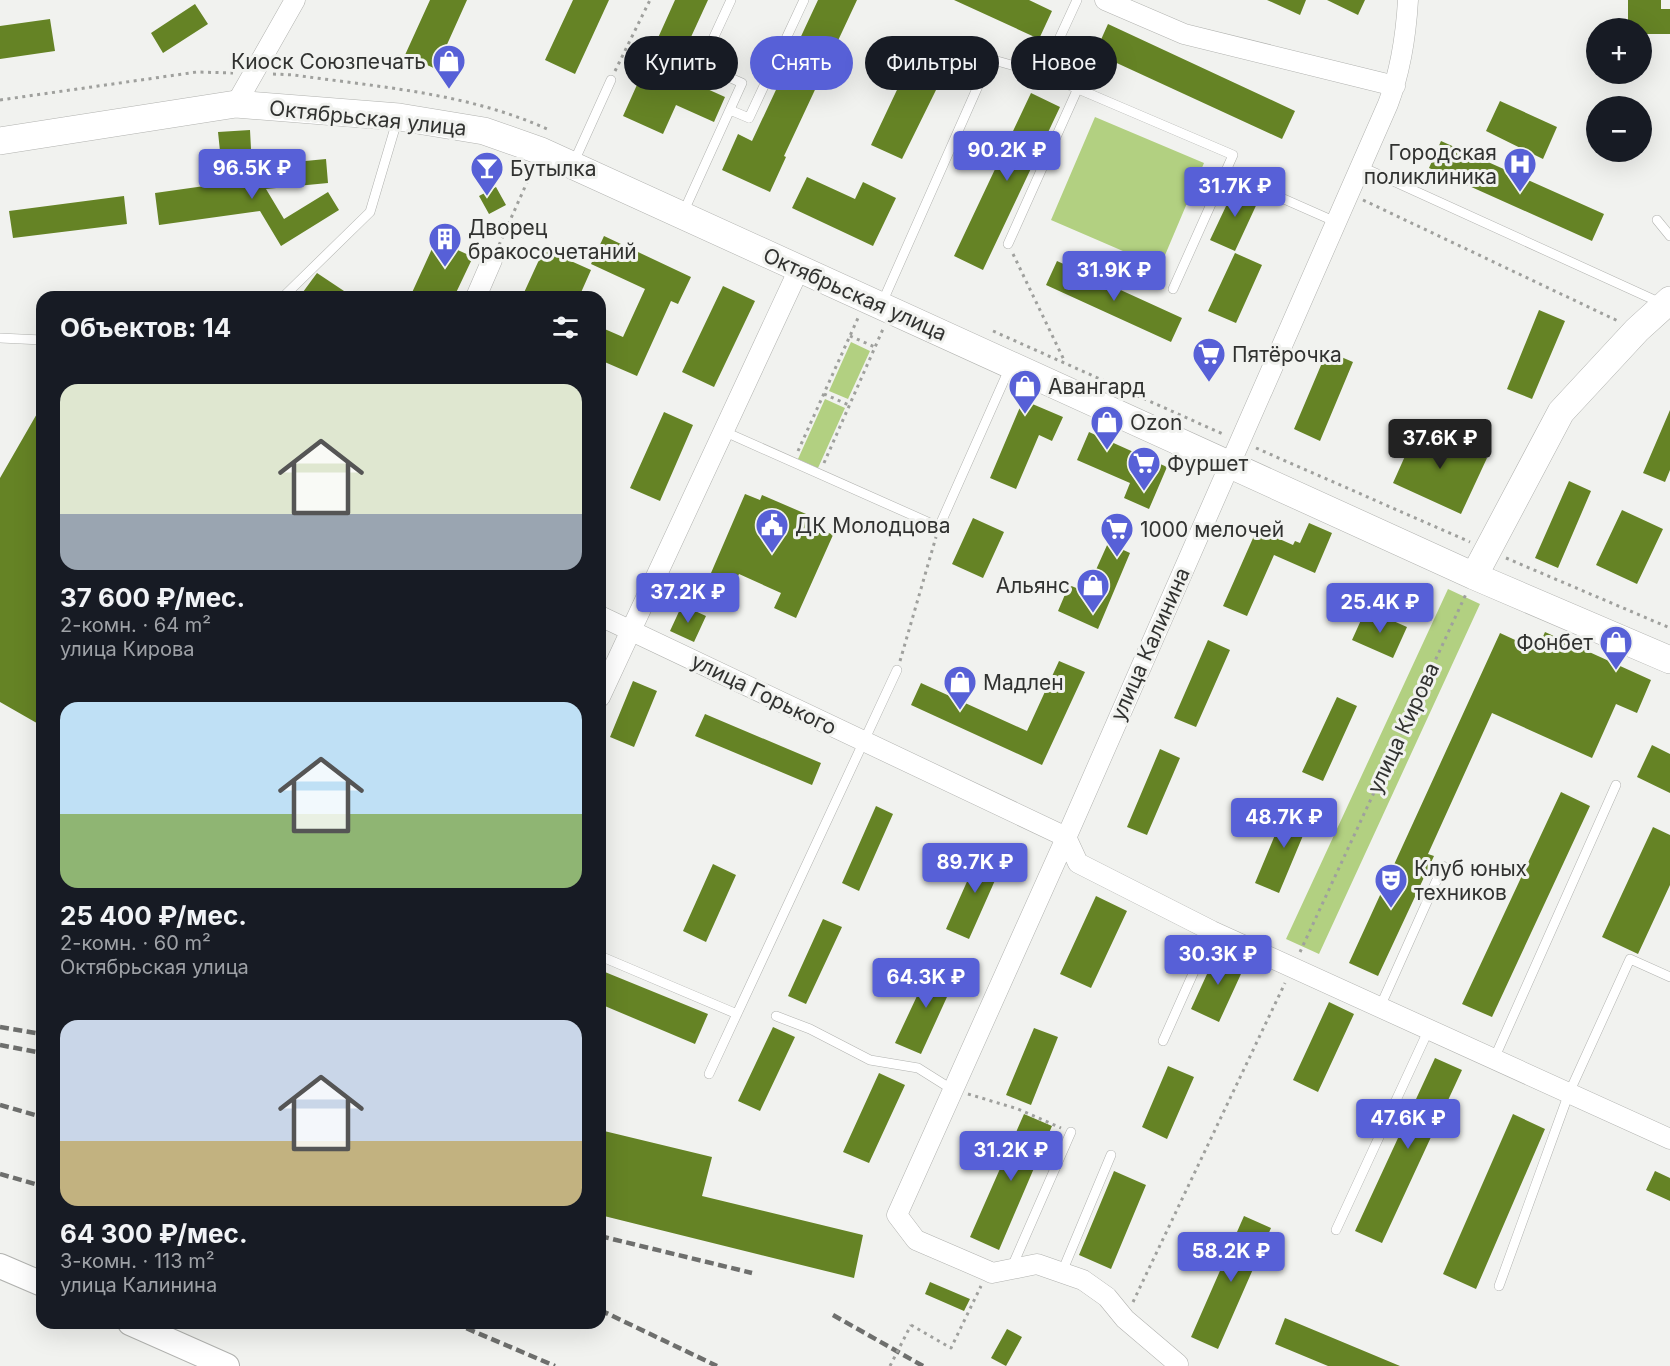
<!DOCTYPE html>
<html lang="ru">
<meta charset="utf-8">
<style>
body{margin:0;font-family:Inter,sans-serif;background:#242831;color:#f1f3f6;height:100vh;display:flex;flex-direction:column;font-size:22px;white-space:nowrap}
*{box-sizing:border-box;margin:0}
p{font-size:20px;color:#9ea1a6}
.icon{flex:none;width:33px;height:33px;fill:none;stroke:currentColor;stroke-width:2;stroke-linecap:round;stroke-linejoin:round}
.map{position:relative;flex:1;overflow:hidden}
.side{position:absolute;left:36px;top:291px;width:570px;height:1038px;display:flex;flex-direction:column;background:#171b24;border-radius:18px;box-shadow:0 6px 24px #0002}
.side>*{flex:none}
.banner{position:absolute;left:624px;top:36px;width:570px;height:54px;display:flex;gap:12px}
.fabs{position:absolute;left:1586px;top:18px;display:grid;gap:12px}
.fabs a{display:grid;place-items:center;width:66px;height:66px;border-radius:50%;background:#171b24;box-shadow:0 6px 24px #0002;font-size:30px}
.price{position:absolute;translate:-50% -51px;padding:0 14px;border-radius:6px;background:#5760d7;color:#fff;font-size:20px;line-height:39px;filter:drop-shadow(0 2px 3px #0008)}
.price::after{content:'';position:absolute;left:50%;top:36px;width:18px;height:14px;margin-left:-9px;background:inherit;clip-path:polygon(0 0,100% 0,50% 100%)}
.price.on{background:#222;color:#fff}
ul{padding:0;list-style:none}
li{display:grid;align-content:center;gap:12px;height:318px;padding:0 24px}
li span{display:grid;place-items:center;height:186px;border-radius:18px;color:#555}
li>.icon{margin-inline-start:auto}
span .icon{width:108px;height:108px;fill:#fffc;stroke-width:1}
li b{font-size:26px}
h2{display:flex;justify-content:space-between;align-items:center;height:72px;padding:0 24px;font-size:26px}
.pill{padding:0 21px;border-radius:27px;background:#171b24;box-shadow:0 6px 24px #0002;font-size:21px;line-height:54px}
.pill.on{background:#5760d7;color:#fff}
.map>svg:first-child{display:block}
</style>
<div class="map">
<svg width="1670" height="1366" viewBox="0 0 1670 1366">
<rect width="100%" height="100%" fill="#f1f2ef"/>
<path fill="#b2d081" d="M1095,117l109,46 -44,104 -109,-47z
M851,342l19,9 -22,48 -19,-8z
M825,399l20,9 -27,60 -20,-9z
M1448,589l32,15 -161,350 -33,-15z"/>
<path fill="#658325" d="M430,0h37l-31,69 -31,-14z
M573,0h36l-34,74 -30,-14z
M675,0h33l-34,74 51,23 -11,25 -38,-17 -13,29 -40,-18z
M818,0h39l-73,156 2,1 -16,35 -48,-22 16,-36 14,7z
M954,0h75l23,11 -13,28z
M1267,0h39l-6,15z
M1327,0h38l-7,15z
M1628,0h33v9h9v25h-29v-6h-13z
M195,4l13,20 -45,29 -12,-20z
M50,19l5,32 -55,8v-33z
M1108,24l187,87 -13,28 -187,-86z
M904,75l32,15 -34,69 -31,-14z
M1031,93l29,14 -77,163 -29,-14z
M1500,101l57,26 -14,32 -57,-28z
M250,130l1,19 -31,2 -2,-19z
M1441,141l163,73 -12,27 -163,-73z
M326,159l2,24 -62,6 18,30 44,-27 11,18 -58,36 -21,-35 -101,14 -4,-32 120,-17 -1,-12z
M807,177l48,22 8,-17 33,16 -23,48 -81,-38z
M1236,185l24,12 -25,54 -25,-11z
M496,187l10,18 -17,9 -10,-18z
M124,196l3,28 -114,14 -4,-27z
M604,236l87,41 -13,27 -7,-3 -34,75 -37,-16v-33l23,10 22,-48 -54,-25z
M436,240l37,17 -19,40h-44z
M544,249l47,21 -12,27h-57z
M1235,253l27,12 -26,58 -28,-12z
M1057,261l125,57 -11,24 -125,-57z
M317,273l36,24h-43l-7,-5z
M723,286l32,15 -41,86 -32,-15z
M1539,310l26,11 -33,78 -25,-10z
M1327,351l26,11 -33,79 -26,-12z
M1023,400l40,17 -11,24 -13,-6 -23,54 -26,-11z
M42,405v321l-42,-24v-224z
M1670,410v60l-5,12 -22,-9z
M664,412l29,13 -33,76 -30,-13z
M1418,427l69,31 -26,56 -68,-31z
M1089,432l78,35 -18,42 -25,-11 6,-15 -53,-23z
M1569,481l22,10 -33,77 -23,-10z
M745,494l15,6 2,-5 58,25 -3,7 16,8 -37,83 -22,-10 7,-15 -42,-19 -7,16 -24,-10z
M1622,510l41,19 -26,55 -41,-19z
M973,518l31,14 -21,46 -31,-14z
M1309,523l23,10 -17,40 -41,-18 -27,61 -24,-10 34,-77 36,16 2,-4 5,2z
M1108,543l22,10 -32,76 -40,-18 11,-26 17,7z
M682,605l24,11 -12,26 -24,-11z
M1366,609l41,18 -14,31 -41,-18z
M1545,632l106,48 -14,33 -21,-9 -24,54 -100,-45 -64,141 6,2 -56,120 -29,-13 151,-330 37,17z
M1208,640l22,10 -34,77 -22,-9z
M1059,661l26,11 -43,93 -131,-60 10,-22 106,48z
M633,681l24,10 -23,56 -24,-10z
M1337,697l20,9 -34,75 -21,-9z
M705,714l116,49 -9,22 -117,-49z
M1652,745l18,9v39l-33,-16z
M1160,749l20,9 -33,77 -20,-8z
M1561,792l29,14 -98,211 -30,-13z
M1288,804l24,10 -33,79 -24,-10z
M876,806l17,8 -34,77 -17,-8z
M1653,827l17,8v50l-32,69 -36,-17z
M981,850l23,10 -35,79 -23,-10z
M713,864l23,11 -30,67 -23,-11z
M1096,896l31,15 -36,77 -31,-14z
M823,919l19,8 -36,77 -18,-8z
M1218,950l28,13 -27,59 -28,-13z
M932,964l25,11 -36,79 -26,-11z
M600,970l108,44 -13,30 -95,-40z
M1329,1002l25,12 -36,78 -25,-12z
M773,1027l22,10 -35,74 -22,-10z
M1034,1028l24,9 -27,68 -25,-10z
M1435,1058l27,12 -80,173 -27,-12z
M1168,1066l26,11 -27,62 -25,-12z
M879,1073l26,12 -36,78 -26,-11z
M1024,1114l28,12 -53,124 -29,-13z
M1513,1114l32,15 -69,160 -33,-15z
M600,1130l112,27 -10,39 161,39 -9,43 -254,-63z
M1114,1171l32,14 -35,84 -32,-14z
M1655,1171l15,7v23l-24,-11z
M1244,1216l27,12 -53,121 -27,-12z
M930,1282l40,17 -6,12 -39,-17z
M1285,1318l115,48h-72l-53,-22z
M1007,1329l15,8 -16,29 -15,-8z"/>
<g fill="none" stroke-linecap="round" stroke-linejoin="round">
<g stroke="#b1b2af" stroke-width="10">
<path id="service" d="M1043,74l34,-74
M730,110l19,8 55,-118
M573,164l38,-84
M1360,166l301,137
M1225,173l111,49
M683,213l59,-130 -41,-18 30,-65
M1657,220l13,16
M1008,244l70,-156
M283,297l87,-85 27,-91
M882,303l108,-244 53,15 190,81 -60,134
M0,338l42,2
M723,431l216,96 71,-160
M600,956l137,58
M1380,1007l63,-141
M776,1016l34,13 60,31 48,8 35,22
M1163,1041l49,-110
M1494,1059l122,-274
M709,1074l188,-404
M1336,1230l93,-201
M1011,1269l60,-137
M1062,1272l49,-117
M1499,1286l70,-193 61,-134 40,18"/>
</g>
<g stroke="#b1b2af" stroke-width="21">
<path id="minor" d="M1105,0l79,34 211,52
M236,104l59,-104
M476,297l16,-37
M600,616l466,221 12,26 134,68 458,208
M600,697l199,-428
M1177,1366l1,-2 -53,-45 -18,-22 -24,-17 -46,-16 -45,9 -4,-2 -72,-31 -19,-25 173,-386 318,-725c13,-34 18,-69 20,-104"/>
</g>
<g stroke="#b1b2af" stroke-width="26">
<path id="tertiary" d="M0,1266l42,18
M130,1323l97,43"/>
</g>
<g stroke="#b1b2af" stroke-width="28">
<path id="secondary" d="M0,141l236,-37 163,13 85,14 57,20 933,425 196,84
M1474,576l87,-164 76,-82 33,-30"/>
</g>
<path stroke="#9fa09d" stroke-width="3" stroke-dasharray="3 4.5" stroke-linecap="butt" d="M615,71l35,-71
M273,74l21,1c85,12 174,18 253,54
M0,100l197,-28 36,1
M1363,200l255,121
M499,245l34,-76
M1013,254l52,108
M993,331l232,104
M850,336l25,11
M824,394l25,11
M1256,448l214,94
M798,451l60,-133
M824,463l59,-134
M1506,558l164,70
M900,661l36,-124
M1300,952l166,-358
M968,1094l50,15 43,19
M1133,1302l152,-319
M911,1325l40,23 30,-62"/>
<use href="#service" stroke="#fff" stroke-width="9"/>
<use href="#minor" stroke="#fff" stroke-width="20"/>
<use href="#tertiary" stroke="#fff" stroke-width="24"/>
<use href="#secondary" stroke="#fff" stroke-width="27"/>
<path stroke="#6e6f6d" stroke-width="4.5" stroke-dasharray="9 4.5" stroke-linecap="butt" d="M0,1027l42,7
M0,1045l42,8
M0,1105l42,12
M0,1174l42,12
M600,1236l152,37
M600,1310l117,56
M833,1315l90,51
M454,1323l101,43"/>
<path stroke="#9fa09d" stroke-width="3" stroke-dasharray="3 4.5" stroke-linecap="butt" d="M890,1366l21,-41"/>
</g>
<defs>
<g id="shop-pin" transform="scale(1.725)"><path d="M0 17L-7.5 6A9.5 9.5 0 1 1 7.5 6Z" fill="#5760d7" stroke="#f1f2ef"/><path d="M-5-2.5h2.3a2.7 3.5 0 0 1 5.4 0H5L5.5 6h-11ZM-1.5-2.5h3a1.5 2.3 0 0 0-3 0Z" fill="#fff"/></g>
<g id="hospital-pin" transform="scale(1.725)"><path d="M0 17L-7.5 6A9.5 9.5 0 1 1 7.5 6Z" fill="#5760d7" stroke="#f1f2ef"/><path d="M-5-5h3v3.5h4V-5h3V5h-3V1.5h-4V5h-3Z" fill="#fff"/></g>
<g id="bar-pin" transform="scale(1.725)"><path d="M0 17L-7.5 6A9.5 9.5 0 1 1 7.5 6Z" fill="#5760d7" stroke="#f1f2ef"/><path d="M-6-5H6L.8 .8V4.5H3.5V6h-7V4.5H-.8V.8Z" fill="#fff"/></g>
<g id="building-pin" transform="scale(1.725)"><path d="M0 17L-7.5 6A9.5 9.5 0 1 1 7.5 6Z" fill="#5760d7" stroke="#f1f2ef"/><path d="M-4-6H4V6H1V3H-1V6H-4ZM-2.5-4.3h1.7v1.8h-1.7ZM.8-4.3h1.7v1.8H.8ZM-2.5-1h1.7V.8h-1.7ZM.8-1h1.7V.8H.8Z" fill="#fff"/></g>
<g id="supermarket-pin" transform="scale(1.725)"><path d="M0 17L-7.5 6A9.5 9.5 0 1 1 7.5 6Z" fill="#5760d7" stroke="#f1f2ef"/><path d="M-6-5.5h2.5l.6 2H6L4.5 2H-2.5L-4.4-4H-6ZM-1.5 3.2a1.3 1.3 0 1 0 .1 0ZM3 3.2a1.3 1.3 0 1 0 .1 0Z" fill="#fff"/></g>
<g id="civic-pin" transform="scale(1.725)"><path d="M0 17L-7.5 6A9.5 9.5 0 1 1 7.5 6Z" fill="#5760d7" stroke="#f1f2ef"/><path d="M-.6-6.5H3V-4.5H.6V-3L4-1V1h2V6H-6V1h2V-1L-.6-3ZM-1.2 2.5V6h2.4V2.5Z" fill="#fff"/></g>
<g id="theatre-pin" transform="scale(1.725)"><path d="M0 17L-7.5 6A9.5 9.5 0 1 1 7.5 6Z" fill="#5760d7" stroke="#f1f2ef"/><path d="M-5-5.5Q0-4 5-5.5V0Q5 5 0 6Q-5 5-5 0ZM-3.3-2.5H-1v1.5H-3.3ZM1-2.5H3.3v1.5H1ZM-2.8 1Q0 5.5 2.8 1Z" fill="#fff"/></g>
</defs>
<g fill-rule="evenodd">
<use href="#shop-pin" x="449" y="61"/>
<use href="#hospital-pin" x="1520" y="164"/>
<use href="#bar-pin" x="487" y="168"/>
<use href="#building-pin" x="445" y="239"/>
<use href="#supermarket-pin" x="1209" y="354"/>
<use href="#shop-pin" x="1025" y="386"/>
<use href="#shop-pin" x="1107" y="422"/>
<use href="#supermarket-pin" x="1144" y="463"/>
<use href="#civic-pin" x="772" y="525"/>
<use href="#supermarket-pin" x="1117" y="529"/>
<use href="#shop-pin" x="1093" y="585"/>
<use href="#shop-pin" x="1616" y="642"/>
<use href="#shop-pin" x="960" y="682"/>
<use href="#theatre-pin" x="1391" y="880"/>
</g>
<g text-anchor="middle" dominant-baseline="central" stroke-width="6" stroke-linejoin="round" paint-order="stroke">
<g font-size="21" fill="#313230" stroke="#f1f2ef" text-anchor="start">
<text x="426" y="61" text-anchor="end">Киоск Союзпечать</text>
<text x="1497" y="152" text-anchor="end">Городская<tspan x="1497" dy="24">поликлиника</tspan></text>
<text x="510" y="168">Бутылка</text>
<text x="468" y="227">Дворец<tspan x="468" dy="24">бракосочетаний</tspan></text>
<text x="1232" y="354">Пятёрочка</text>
<text x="1048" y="386">Авангард</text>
<text x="1130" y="422">Ozon</text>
<text x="1167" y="463">Фуршет</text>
<text x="795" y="525">ДК Молодцова</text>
<text x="1140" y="529">1000 мелочей</text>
<text x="1070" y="585" text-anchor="end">Альянс</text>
<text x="1593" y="642" text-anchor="end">Фонбет</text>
<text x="983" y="682">Мадлен</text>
<text x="1414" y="868">Клуб юных<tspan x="1414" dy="24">техников</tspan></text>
</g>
<g font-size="21" fill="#313230" stroke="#f1f2ef">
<text transform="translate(368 118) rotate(6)">Октябрьская улица</text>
<text transform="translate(855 294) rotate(24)">Октябрьская улица</text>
<text transform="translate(1150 644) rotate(-66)">улица Калинина</text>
<text transform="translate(764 694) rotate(26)">улица Горького</text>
<text transform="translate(1403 728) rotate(-65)">улица Кирова</text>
</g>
</g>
</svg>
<div class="fabs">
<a>+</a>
<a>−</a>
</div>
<b class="price" style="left:1007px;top:182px">90.2K ₽</b>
<b class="price" style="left:252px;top:200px">96.5K ₽</b>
<b class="price" style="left:1235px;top:218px">31.7K ₽</b>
<b class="price" style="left:1114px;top:302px">31.9K ₽</b>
<b class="price on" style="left:1440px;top:470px">37.6K ₽</b>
<b class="price" style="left:688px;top:624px">37.2K ₽</b>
<b class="price" style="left:1380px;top:634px">25.4K ₽</b>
<b class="price" style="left:1284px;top:849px">48.7K ₽</b>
<b class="price" style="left:975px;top:894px">89.7K ₽</b>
<b class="price" style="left:1218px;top:986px">30.3K ₽</b>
<b class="price" style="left:926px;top:1009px">64.3K ₽</b>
<b class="price" style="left:1408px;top:1150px">47.6K ₽</b>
<b class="price" style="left:1011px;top:1182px">31.2K ₽</b>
<b class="price" style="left:1231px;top:1283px">58.2K ₽</b>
<div class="banner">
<a class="pill">Купить</a>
<a class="pill on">Снять</a>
<a class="pill">Фильтры</a>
<a class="pill">Новое</a>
</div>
<section class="side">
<h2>Объектов: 14<svg class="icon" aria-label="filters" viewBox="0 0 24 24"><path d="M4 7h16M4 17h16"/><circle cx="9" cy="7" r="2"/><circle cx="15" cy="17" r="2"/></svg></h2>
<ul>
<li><span style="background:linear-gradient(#dfe7d0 70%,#9aa5b1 0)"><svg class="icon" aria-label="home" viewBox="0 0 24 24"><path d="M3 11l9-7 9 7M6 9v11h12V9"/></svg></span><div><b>37 600 ₽/мес.</b><p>2-комн. · 64 m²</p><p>улица Кирова</p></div></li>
<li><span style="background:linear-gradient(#bfe0f5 60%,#8fb573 0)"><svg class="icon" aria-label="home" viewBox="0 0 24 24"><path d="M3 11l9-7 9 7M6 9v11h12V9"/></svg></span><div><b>25 400 ₽/мес.</b><p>2-комн. · 60 m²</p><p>Октябрьская улица</p></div></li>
<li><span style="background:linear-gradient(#c9d6e8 65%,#c2b280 0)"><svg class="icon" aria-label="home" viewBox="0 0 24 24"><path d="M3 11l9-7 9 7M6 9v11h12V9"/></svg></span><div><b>64 300 ₽/мес.</b><p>3-комн. · 113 m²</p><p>улица Калинина</p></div></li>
</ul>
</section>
</div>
